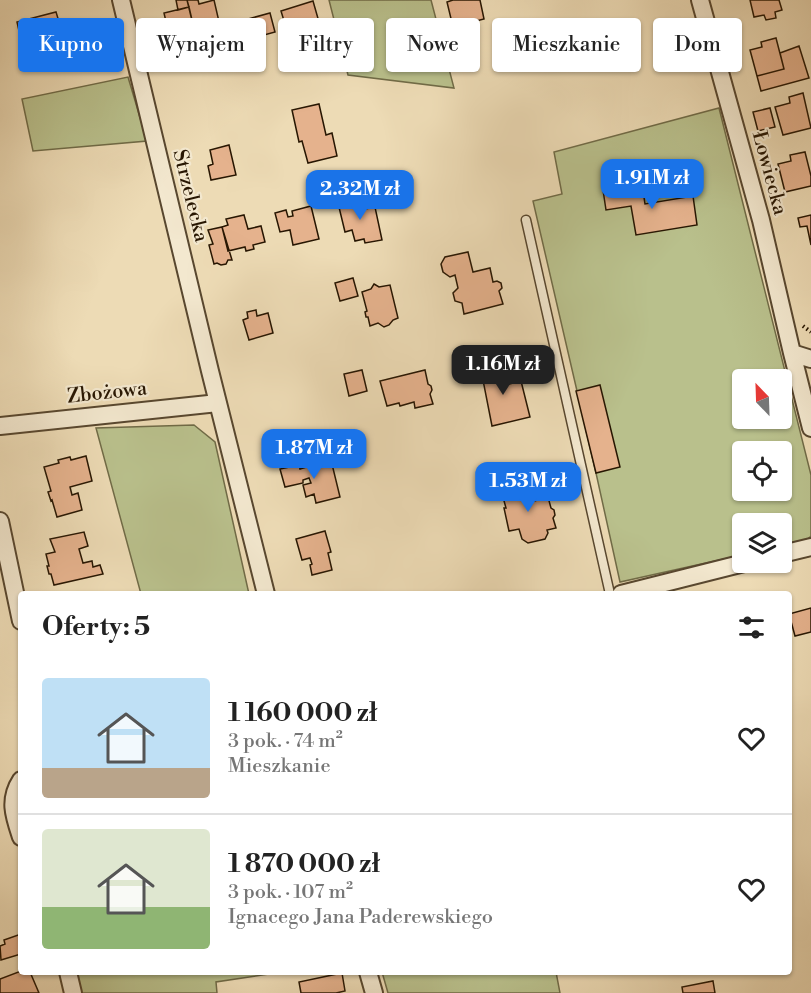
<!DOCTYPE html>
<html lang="pl">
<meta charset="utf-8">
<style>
body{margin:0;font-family:"Libre Bodoni",serif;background:#f6f6f6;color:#222;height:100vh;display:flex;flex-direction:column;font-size:22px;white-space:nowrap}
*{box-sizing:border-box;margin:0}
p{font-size:20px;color:#767676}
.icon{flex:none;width:33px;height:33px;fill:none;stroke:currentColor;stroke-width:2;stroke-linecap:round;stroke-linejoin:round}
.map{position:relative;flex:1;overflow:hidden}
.side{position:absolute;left:18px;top:591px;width:774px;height:384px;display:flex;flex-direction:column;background:#fff;border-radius:6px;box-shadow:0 2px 4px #0004}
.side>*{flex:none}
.guide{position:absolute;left:18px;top:18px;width:776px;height:54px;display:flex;gap:12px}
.needle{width:39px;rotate:337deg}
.fabs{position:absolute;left:732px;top:369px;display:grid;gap:12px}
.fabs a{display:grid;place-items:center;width:60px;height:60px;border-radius:6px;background:#fff;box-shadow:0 2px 4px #0004;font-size:30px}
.price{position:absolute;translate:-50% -51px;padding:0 14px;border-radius:12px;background:#1a73e8;color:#fff;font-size:20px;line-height:39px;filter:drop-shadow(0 2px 3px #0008)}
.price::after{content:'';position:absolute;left:50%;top:36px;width:18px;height:14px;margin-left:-9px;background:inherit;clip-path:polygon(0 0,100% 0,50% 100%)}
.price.selected{background:#222;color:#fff}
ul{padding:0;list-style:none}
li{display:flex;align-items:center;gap:18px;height:150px;padding:0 24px}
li+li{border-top:2px solid #e0e0e0}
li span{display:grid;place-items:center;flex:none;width:168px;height:120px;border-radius:6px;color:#555}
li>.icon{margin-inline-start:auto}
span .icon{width:72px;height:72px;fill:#fffc;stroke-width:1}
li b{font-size:26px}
h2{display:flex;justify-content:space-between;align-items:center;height:72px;padding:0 24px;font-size:26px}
.tag{padding:0 21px;border-radius:6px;background:#fff;box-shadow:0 2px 4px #0004;font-size:21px;line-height:54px}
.tag.selected{background:#1a73e8;color:#fff}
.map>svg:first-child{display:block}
</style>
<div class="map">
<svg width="811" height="993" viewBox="0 0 811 993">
<rect width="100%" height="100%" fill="#eddbb5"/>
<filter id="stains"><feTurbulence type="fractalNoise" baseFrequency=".00333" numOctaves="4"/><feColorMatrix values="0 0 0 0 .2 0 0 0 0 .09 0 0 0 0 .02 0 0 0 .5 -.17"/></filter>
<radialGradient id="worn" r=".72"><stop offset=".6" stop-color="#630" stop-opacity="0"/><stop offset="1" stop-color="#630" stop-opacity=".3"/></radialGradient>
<path fill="#b9c08c" stroke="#706b47" stroke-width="1.5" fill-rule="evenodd" d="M329,0h102l23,88 -106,-13z
M128,77l19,64 -114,10 -11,-52z
M719,108l92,367v61l-4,4 -25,6v-22h-40v31l-122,27 -24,-109 -63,-272 29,-7 -8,-42zM742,380h40v38h-40zM742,452h40v38h-40z
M194,425l21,17 34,152h-108l-45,-166z
M77,972h205l-66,10 1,11h-136z
M382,972h174l4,21h-172z"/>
<path fill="#e5b28d" stroke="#271602" stroke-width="1.5" d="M176,0h11l2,7 -11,3z
M187,0h11l1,4 15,-4 6,26 -25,7z
M453,0h27l4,19 -31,8 -6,-25z
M750,0h29l3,10 -7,2 1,6 -10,2 -2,-5 -10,2z
M313,1l10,35 -24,7 -3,-11 -8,2 -7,-23z
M189,7l6,26 -25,6 -6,-26z
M56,12l4,13 -3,1 1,3 5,-1 5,21 -32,7 -5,-20 5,-2v-3l-16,4 -3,-13z
M270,13l5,19 -22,6 -5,-19z
M776,38l8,31 -27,7 -7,-26 12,-3 -1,-5z
M799,46l10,32 -48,13 -4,-15 27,-7 -4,-16z
M803,93l8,35 -28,7 -8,-28 15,-4 -1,-6z
M319,104l7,31 6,-2 5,23 -29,7 -6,-22 -3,1 -7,-32z
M770,108l5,19 -17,4 -5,-19z
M229,145l7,30 -25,5 -3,-14 5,-2 -3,-14z
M805,152l6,24v10l-26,6 -7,-28 13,-3 -1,-6z
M642,184l3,20 48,-8 4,29 -61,10 -5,-29 -25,4 -3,-20z
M357,198l2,12 16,-3 7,33 -17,3 -1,-4 -9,2 -3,-11 -7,2 -7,-29z
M311,206l8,33 -26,6 -3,-15 -10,2 -5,-19 11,-3 2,7 5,-1 -1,-5z
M244,215l4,14 13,-3 4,16 -12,3 1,4 -8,2 -1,-4 -17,4 -6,-24 6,-2 -2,-6z
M811,215v30l-4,-19 -7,1 -2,-9z
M222,227l10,33h-4l-2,4 -5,1 -4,-2 -3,1 -5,-19 4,-1 -5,-14z
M468,252l5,20 17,-4 3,14 4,-1 4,2 1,5 -3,3 4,13 -39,10 -2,-11 -7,-2 -2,-8 5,-5 -3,-13 -5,2 -7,-5 -2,-8 4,-7z
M353,278l5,18 -18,5 -5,-18z
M374,284l5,3 11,-2 8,33 -5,2 -4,5 -5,2 -6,-4 -8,3 -2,-9h-2l-1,-5 2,-1 -5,-19 9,-3z
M256,310l1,6 11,-3 5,20 -24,7 -6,-20 5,-2 -1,-6z
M504,363l5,21 12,-3 9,36 -38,9 -9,-46 -6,1 -2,-10 10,-2 -1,-2z
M362,370l5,21 -18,5 -5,-22z
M425,370l3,14 3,2 1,4 -2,4 3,10 -18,4 -1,-6 -14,4 -1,-3 -12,3 -7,-25z
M600,385l20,82 -24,6 -20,-82z
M86,456l6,25 -22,6 2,8 6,-2 4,17 -25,7 -5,-17 -1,1 -3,-9 3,-1 -7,-24 15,-4 -1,-3 12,-3 1,3z
M331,460l9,37 -24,6 -2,-9 -8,3 -3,-12 8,-2 -2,-5 -6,2v3l-18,4 -5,-18 19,-4 1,4 7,-2 -1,-1z
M529,481l5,20 14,-4 3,11 3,2 1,5 -2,3 3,10 -9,2 1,3 -3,6 -17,4 -6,-4 -3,-10 -10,2 -5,-23h2l-5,-18 4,-1v-2z
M325,531l6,21 -3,1 4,17 -20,5 -2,-10 2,-1 -2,-6 -8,2 -6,-21z
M84,532l4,14 -9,3 4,14 9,-2 1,6 7,-2 3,9 -49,11 -3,-11h-2l-2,-8h2l-3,-12 9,-2 -5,-13z
M811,608v24l-16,4 -6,-22z
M21,934v20l-20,6 -1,-14 5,-2 -1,-4z
M21,971v1h9l9,21h-39v-14z
M342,973l3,18 -9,2h-35l-2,-11z
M713,981l2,12h-32l-1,-6z"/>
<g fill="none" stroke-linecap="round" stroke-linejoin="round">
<g stroke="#58472f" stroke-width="11">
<path id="service" d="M526,220l84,374"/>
</g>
<g stroke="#58472f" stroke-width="20">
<path id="minor" d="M121,0l89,371 56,223
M700,0l61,220 31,133 19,75
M792,353l19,6
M0,426l218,-23
M0,521l21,100
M782,554l29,-7
M621,594l127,-32
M21,780c-13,20 -7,36 0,57
M68,972l5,21
M368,972l6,21"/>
</g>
<path stroke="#271602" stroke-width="4" stroke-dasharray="1.5 3" stroke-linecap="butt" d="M803,326l8,6"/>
<use href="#service" stroke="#f3e8cf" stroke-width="8"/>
<use href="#minor" stroke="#f3e8cf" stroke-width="16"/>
</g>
<g text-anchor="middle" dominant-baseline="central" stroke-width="4.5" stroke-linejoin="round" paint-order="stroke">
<g font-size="20" fill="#271602" stroke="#f3e8cf">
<text transform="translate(769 173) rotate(75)">Łowiecka</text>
<text transform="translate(190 196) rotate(76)">Strzelecka</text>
<text transform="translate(107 393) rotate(-6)">Zbożowa</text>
</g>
</g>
<rect width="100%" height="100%" filter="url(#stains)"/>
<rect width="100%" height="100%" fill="url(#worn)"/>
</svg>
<div class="fabs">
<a><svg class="needle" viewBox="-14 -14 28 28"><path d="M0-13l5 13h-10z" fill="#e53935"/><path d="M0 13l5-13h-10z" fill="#767676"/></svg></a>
<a><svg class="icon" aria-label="locate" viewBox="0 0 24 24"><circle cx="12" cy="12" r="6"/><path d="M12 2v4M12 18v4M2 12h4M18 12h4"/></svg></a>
<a><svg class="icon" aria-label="layers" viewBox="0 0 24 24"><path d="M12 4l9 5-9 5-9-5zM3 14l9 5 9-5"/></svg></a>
</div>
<b class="price" style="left:652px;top:210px">1.91M zł</b>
<b class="price" style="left:360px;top:221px">2.32M zł</b>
<b class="price selected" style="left:503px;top:396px">1.16M zł</b>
<b class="price" style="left:314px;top:480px">1.87M zł</b>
<b class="price" style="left:528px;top:513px">1.53M zł</b>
<div class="guide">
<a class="tag selected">Kupno</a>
<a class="tag">Wynajem</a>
<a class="tag">Filtry</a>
<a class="tag">Nowe</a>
<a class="tag">Mieszkanie</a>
<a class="tag">Dom</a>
</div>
<section class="side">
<h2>Oferty: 5<svg class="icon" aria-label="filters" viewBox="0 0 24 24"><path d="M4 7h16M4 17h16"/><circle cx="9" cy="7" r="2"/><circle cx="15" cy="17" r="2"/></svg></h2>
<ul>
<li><span style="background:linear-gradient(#bfe0f5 75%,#b9a48a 0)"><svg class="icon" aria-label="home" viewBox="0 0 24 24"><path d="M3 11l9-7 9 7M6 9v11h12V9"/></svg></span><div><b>1 160 000 zł</b><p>3 pok. · 74 m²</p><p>Mieszkanie</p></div><svg class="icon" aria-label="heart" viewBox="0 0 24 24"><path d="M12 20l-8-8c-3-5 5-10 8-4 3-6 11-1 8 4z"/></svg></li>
<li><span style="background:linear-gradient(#dfe7d0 65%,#8fb573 0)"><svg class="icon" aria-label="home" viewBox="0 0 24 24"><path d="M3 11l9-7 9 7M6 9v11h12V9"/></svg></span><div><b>1 870 000 zł</b><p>3 pok. · 107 m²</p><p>Ignacego Jana Paderewskiego</p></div><svg class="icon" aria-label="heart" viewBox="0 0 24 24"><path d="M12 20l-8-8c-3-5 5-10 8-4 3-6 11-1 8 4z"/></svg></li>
</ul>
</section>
</div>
